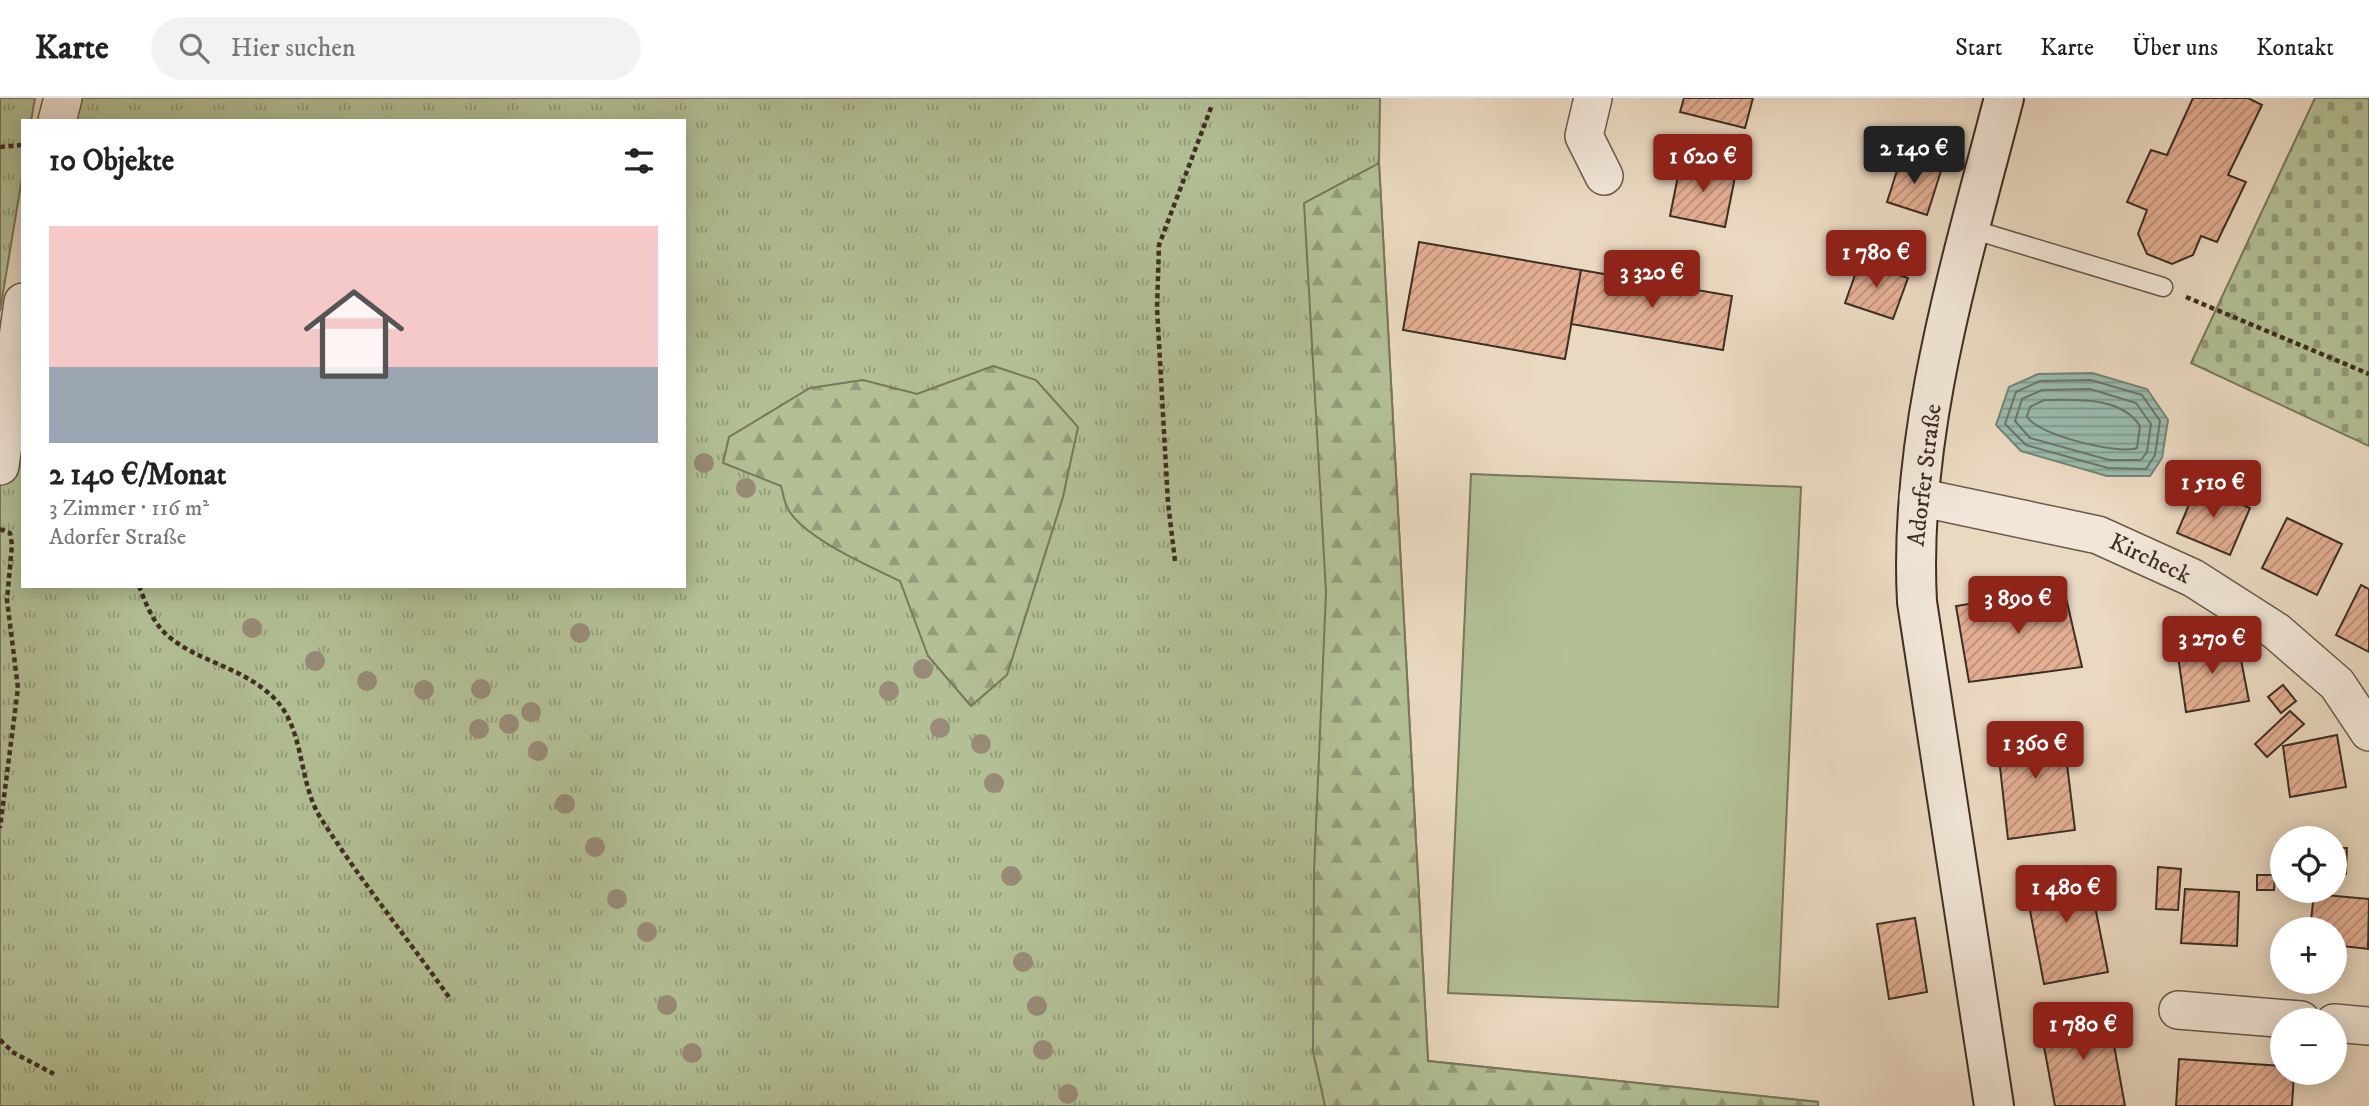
<!DOCTYPE html>
<html lang="de">
<meta charset="utf-8">
<style>
body{margin:0;font-family:"IM FELL DW Pica",serif;background:#f2f2f2;color:#222;height:100vh;display:flex;flex-direction:column;font-size:26px;white-space:nowrap}
*{box-sizing:border-box;margin:0}
p{font-size:23px;color:#767676}
.icon{flex:none;width:38px;height:38px;fill:none;stroke:currentColor;stroke-width:2;stroke-linecap:round;stroke-linejoin:round}
.map{position:relative;flex:1;overflow:hidden}
.panel{position:absolute;left:21px;top:21px;width:665px;height:469px;display:flex;flex-direction:column;background:#fff;border-radius:0px;box-shadow:0 4px 18px #0003}
.panel>*{flex:none}
.controls{position:absolute;left:2270px;top:728px;display:grid;gap:14px}
.controls a{display:grid;place-items:center;width:77px;height:77px;border-radius:50%;background:#fff;box-shadow:0 4px 18px #0003;font-size:35px}
.price{position:absolute;translate:-50% -60px;padding:0 16px;border-radius:7px;background:#8f2418;color:#fff;font-size:23px;line-height:46px;filter:drop-shadow(0 2px 4px #0008)}
.price::after{content:'';position:absolute;left:50%;top:42px;width:21px;height:16px;margin-left:-10px;background:inherit;clip-path:polygon(0 0,100% 0,50% 100%)}
.price.active{background:#222;color:#fff}
ul{padding:0;list-style:none}
li{display:grid;align-content:center;gap:14px;height:371px;padding:0 28px}
li+li{border-top:2px solid #e0e0e0}
li span{display:grid;place-items:center;height:217px;border-radius:0px;color:#555}
li>.icon{margin-inline-start:auto}
span .icon{width:126px;height:126px;fill:#fffc;stroke-width:1}
li b{font-size:30px}
h2{display:flex;justify-content:space-between;align-items:center;height:84px;padding:0 28px;font-size:30px}
header{display:flex;align-items:center;gap:42px;box-sizing:border-box;height:98px;padding:0 35px;background:#fff;border-bottom:2px solid #e0e0e0}
header strong{font-size:33px}
nav{display:flex;gap:38px;margin-inline-start:auto;font-size:24px}
.search{width:490px;height:63px;background:#f2f2f2;display:flex;align-items:center;gap:18px;box-sizing:border-box;padding:0 24px;border-radius:38px;color:#767676;font-size:26px}
.map>svg:first-child{display:block}
</style>
<header>
<strong>Karte</strong>
<div class="search"><svg class="icon" aria-label="search" viewBox="0 0 24 24"><circle cx="10" cy="10" r="6"/><path d="M15 15l6 6"/></svg>Hier suchen</div>
<nav><a>Start</a><a>Karte</a><a>Über uns</a><a>Kontakt</a></nav>
</header>
<div class="map">
<svg width="2369" height="1008" viewBox="0 0 2369 1008">
<defs>
<pattern id="grass-tufts" width="24" height="20" patternUnits="userSpaceOnUse" patternTransform="scale(1.75)"><rect width="24" height="20" fill="#b3c096"/><path d="M3 7l-1-3M5 7V3M7 7l1-3M15 17l-1-3M17 17v-4M19 17l1-3" fill="none" stroke="#939c7a"/></pattern>
<pattern id="forest-firs" width="22" height="20" patternUnits="userSpaceOnUse" patternTransform="scale(1.75)"><rect width="22" height="20" fill="#b3c096"/><path d="M5 1l3.5 6h-7zM16 11l3.5 6h-7z" fill="#939c7a"/></pattern>
<pattern id="cemetery-stones" width="16" height="16" patternUnits="userSpaceOnUse" patternTransform="scale(1.75)"><rect width="16" height="16" fill="#b3c096"/><path d="M2 7V4a2 2 0 0 1 4 0v3zM10 15v-3a2 2 0 0 1 4 0v3z" fill="#939c7a"/></pattern>
<pattern id="water-rules" width="6" height="5" patternUnits="userSpaceOnUse" patternTransform="scale(1.75)"><rect width="6" height="5" fill="#99bbad"/><path d="M0 2.5h6" fill="none" stroke="#7e988c"/></pattern>
<pattern id="building-hatch" width="6" height="6" patternUnits="userSpaceOnUse" patternTransform="scale(1.75)"><rect width="6" height="6" fill="#e3ae92"/><path d="M-1 1l2-2M0 6l6-6M5 7l2-2" fill="none" stroke="#b98e77"/></pattern>
</defs>
<rect width="100%" height="100%" fill="#ead9c1"/>
<filter id="stains"><feTurbulence type="fractalNoise" baseFrequency=".00286" numOctaves="4"/><feColorMatrix values="0 0 0 0 .2 0 0 0 0 .09 0 0 0 0 .02 0 0 0 .5 -.17"/></filter>
<radialGradient id="worn" r=".72"><stop offset=".6" stop-color="#630" stop-opacity="0"/><stop offset="1" stop-color="#630" stop-opacity=".3"/></radialGradient>
<path fill="url(#grass-tufts)" stroke="#78775c" stroke-width="2" d="M0,0h35l-4,23h-8v51l-23,139z
M64,0h1316l-1,65 49,898 390,41v4h-1818v-636l23,-131v247h661v-465h-624z"/>
<path fill="url(#forest-firs)" stroke="#78775c" stroke-width="2" d="M1379,65l49,898 390,41v4h-493l-12,-54 1,-180 12,-280 -22,-389z
M993,268l43,14 42,47 -15,70 -56,178 -36,31 -43,-50 -28,-75c-29,-14 -99,-44 -113,-74 -3,-6 -4,-14 -6,-21l-58,-23 6,-26 81,-49 53,-8 54,14z"/>
<path fill="url(#cemetery-stones)" stroke="#78775c" stroke-width="2" d="M2315,0h54v348l-178,-83z"/>
<path fill="#b3c096" stroke="#78775c" stroke-width="2" d="M1471,376l330,13 -23,520 -330,-14z"/>
<path fill="url(#water-rules)" stroke="#758376" stroke-width="2" d="M2092,275l55,16 21,31 -6,38 -12,18h-43l-86,-25 -25,-26 13,-38 29,-13z"/>
<g fill="none" stroke-linecap="round" stroke-linejoin="round">
<path stroke="#6c7468" stroke-width="2" d="M2091,282l51,15 18,26 -5,34 -9,14 -38,-1 -82,-23 -21,-21 11,-32 24,-11z
M2090,291l46,14 15,21 -4,28 -6,8h-32l-79,-22 -15,-17 7,-22 20,-9z
M2044,302c32,0 77,-4 96,26l-3,22c-19,7 -103,-14 -110,-32l3,-9z"/>
</g>
<path fill="url(#building-hatch)" stroke="#3e2e23" stroke-width="2" d="M1684,0h69l-8,30 -65,-16z
M2193,0h55l14,7 -34,70 18,7 -29,60 -16,-6 -8,19 -21,9 -25,-10 -9,-20 9,-24 -20,-8 24,-52 16,5z
M1901,60l40,13 -14,44 -40,-13z
M1681,63l55,11 -11,55 -55,-11z
M1419,144l162,28 -16,89 -162,-29z
M1860,163l48,17 -15,41 -48,-16z
M1581,172l151,26 -9,54 -152,-26z
M2197,388l53,22 -20,47 -53,-22z
M2287,420l55,26 -25,51 -55,-27z
M2361,487l8,4v63l-33,-17z
M2064,491l18,78 -113,15 -13,-76z
M2237,541l12,62 -63,11 -9,-63z
M2283,587l13,16 -15,12 -13,-16z
M2290,613l14,13 -37,33 -12,-13z
M2062,625l13,107 -67,9 -12,-108z
M2337,637l9,52 -56,10 -7,-51z
M2334,750h13l-1,26 -12,-1z
M2087,768l21,106 -64,12 -20,-105z
M2158,769l23,2 -3,41 -22,-1z
M2257,777h18l-1,15h-17z
M2185,791l54,3 -2,54 -56,-3z
M2314,796l55,5 -1,50 -34,-4v-16h-24z
M1915,820l12,74 -38,7 -12,-75z
M2108,914l17,94h-70l-15,-81z
M2179,961l103,7v7h12l-2,33h-116z"/>
<g fill="none" stroke-linecap="round" stroke-linejoin="round">
<g stroke="#69594a" stroke-width="21">
<path id="lane" d="M1971,131l192,58"/>
</g>
<g stroke="#69594a" stroke-width="40">
<path id="street" d="M1593,0l-9,38 20,40
M57,23l6,-23
M0,368l23,-164
M1918,399l180,38 95,43 83,53 61,53 32,48
M2178,912l123,10
M2334,925l35,3"/>
</g>
<g stroke="#3e2e23" stroke-width="42">
<path id="secondary" d="M1994,1008l-77,-504c-9,-170 45,-341 87,-504"/>
</g>
<path stroke="#3e2e23" stroke-width="4.5" stroke-dasharray="5 3.5" stroke-linecap="butt" d="M0,49l23,-2
M2186,199l183,77
M0,431l10,4 2,12 -5,55 11,88 -18,140
M1175,463l-7,-58 -11,-195 2,-63 53,-140
M139,488c7,18 14,37 29,50 32,27 73,30 106,62 31,31 24,83 46,119 40,63 88,122 131,183
M0,942l14,13 40,21"/>
<use href="#lane" stroke="#f1e6d7" stroke-width="18"/>
<use href="#street" stroke="#f1e6d7" stroke-width="37"/>
<use href="#secondary" stroke="#f1e6d7" stroke-width="38"/>
</g>
<g fill="#988b77">
<circle cx="704" cy="365" r="10"/>
<circle cx="746" cy="390" r="10"/>
<circle cx="252" cy="530" r="10"/>
<circle cx="580" cy="535" r="10"/>
<circle cx="315" cy="563" r="10"/>
<circle cx="923" cy="571" r="10"/>
<circle cx="367" cy="583" r="10"/>
<circle cx="481" cy="591" r="10"/>
<circle cx="424" cy="592" r="10"/>
<circle cx="889" cy="593" r="10"/>
<circle cx="531" cy="614" r="10"/>
<circle cx="509" cy="626" r="10"/>
<circle cx="940" cy="630" r="10"/>
<circle cx="479" cy="631" r="10"/>
<circle cx="981" cy="646" r="10"/>
<circle cx="538" cy="653" r="10"/>
<circle cx="994" cy="685" r="10"/>
<circle cx="565" cy="706" r="10"/>
<circle cx="595" cy="749" r="10"/>
<circle cx="1011" cy="778" r="10"/>
<circle cx="617" cy="801" r="10"/>
<circle cx="647" cy="834" r="10"/>
<circle cx="1023" cy="864" r="10"/>
<circle cx="667" cy="907" r="10"/>
<circle cx="1037" cy="908" r="10"/>
<circle cx="1043" cy="952" r="10"/>
<circle cx="692" cy="955" r="10"/>
<circle cx="1068" cy="996" r="10"/>
</g>
<g text-anchor="middle" dominant-baseline="central" stroke-width="7" stroke-linejoin="round" paint-order="stroke">
<g font-size="24" fill="#3e2e23" stroke="#f1e6d7">
<text transform="translate(1925 377) rotate(-83)">Adorfer Straße</text>
<text transform="translate(2150 461) rotate(25)">Kircheck</text>
</g>
</g>
<rect width="100%" height="100%" filter="url(#stains)"/>
<rect width="100%" height="100%" fill="url(#worn)"/>
</svg>
<div class="controls">
<a><svg class="icon" aria-label="locate" viewBox="0 0 24 24"><circle cx="12" cy="12" r="6"/><path d="M12 2v4M12 18v4M2 12h4M18 12h4"/></svg></a>
<a>+</a>
<a>−</a>
</div>
<b class="price active" style="left:1914px;top:88px">2 140 €</b>
<b class="price" style="left:1703px;top:96px">1 620 €</b>
<b class="price" style="left:1876px;top:192px">1 780 €</b>
<b class="price" style="left:1652px;top:212px">3 320 €</b>
<b class="price" style="left:2213px;top:422px">1 510 €</b>
<b class="price" style="left:2018px;top:538px">3 890 €</b>
<b class="price" style="left:2212px;top:578px">3 270 €</b>
<b class="price" style="left:2035px;top:683px">1 360 €</b>
<b class="price" style="left:2066px;top:827px">1 480 €</b>
<b class="price" style="left:2083px;top:964px">1 780 €</b>
<section class="panel">
<h2>10 Objekte<svg class="icon" aria-label="filters" viewBox="0 0 24 24"><path d="M4 7h16M4 17h16"/><circle cx="9" cy="7" r="2"/><circle cx="15" cy="17" r="2"/></svg></h2>
<ul>
<li><span style="background:linear-gradient(#f6c9c9 65%,#9aa5b1 0)"><svg class="icon" aria-label="home" viewBox="0 0 24 24"><path d="M3 11l9-7 9 7M6 9v11h12V9"/></svg></span><div><b>2 140 €/Monat</b><p>3 Zimmer · 116 m²</p><p>Adorfer Straße</p></div></li>
</ul>
</section>
</div>
